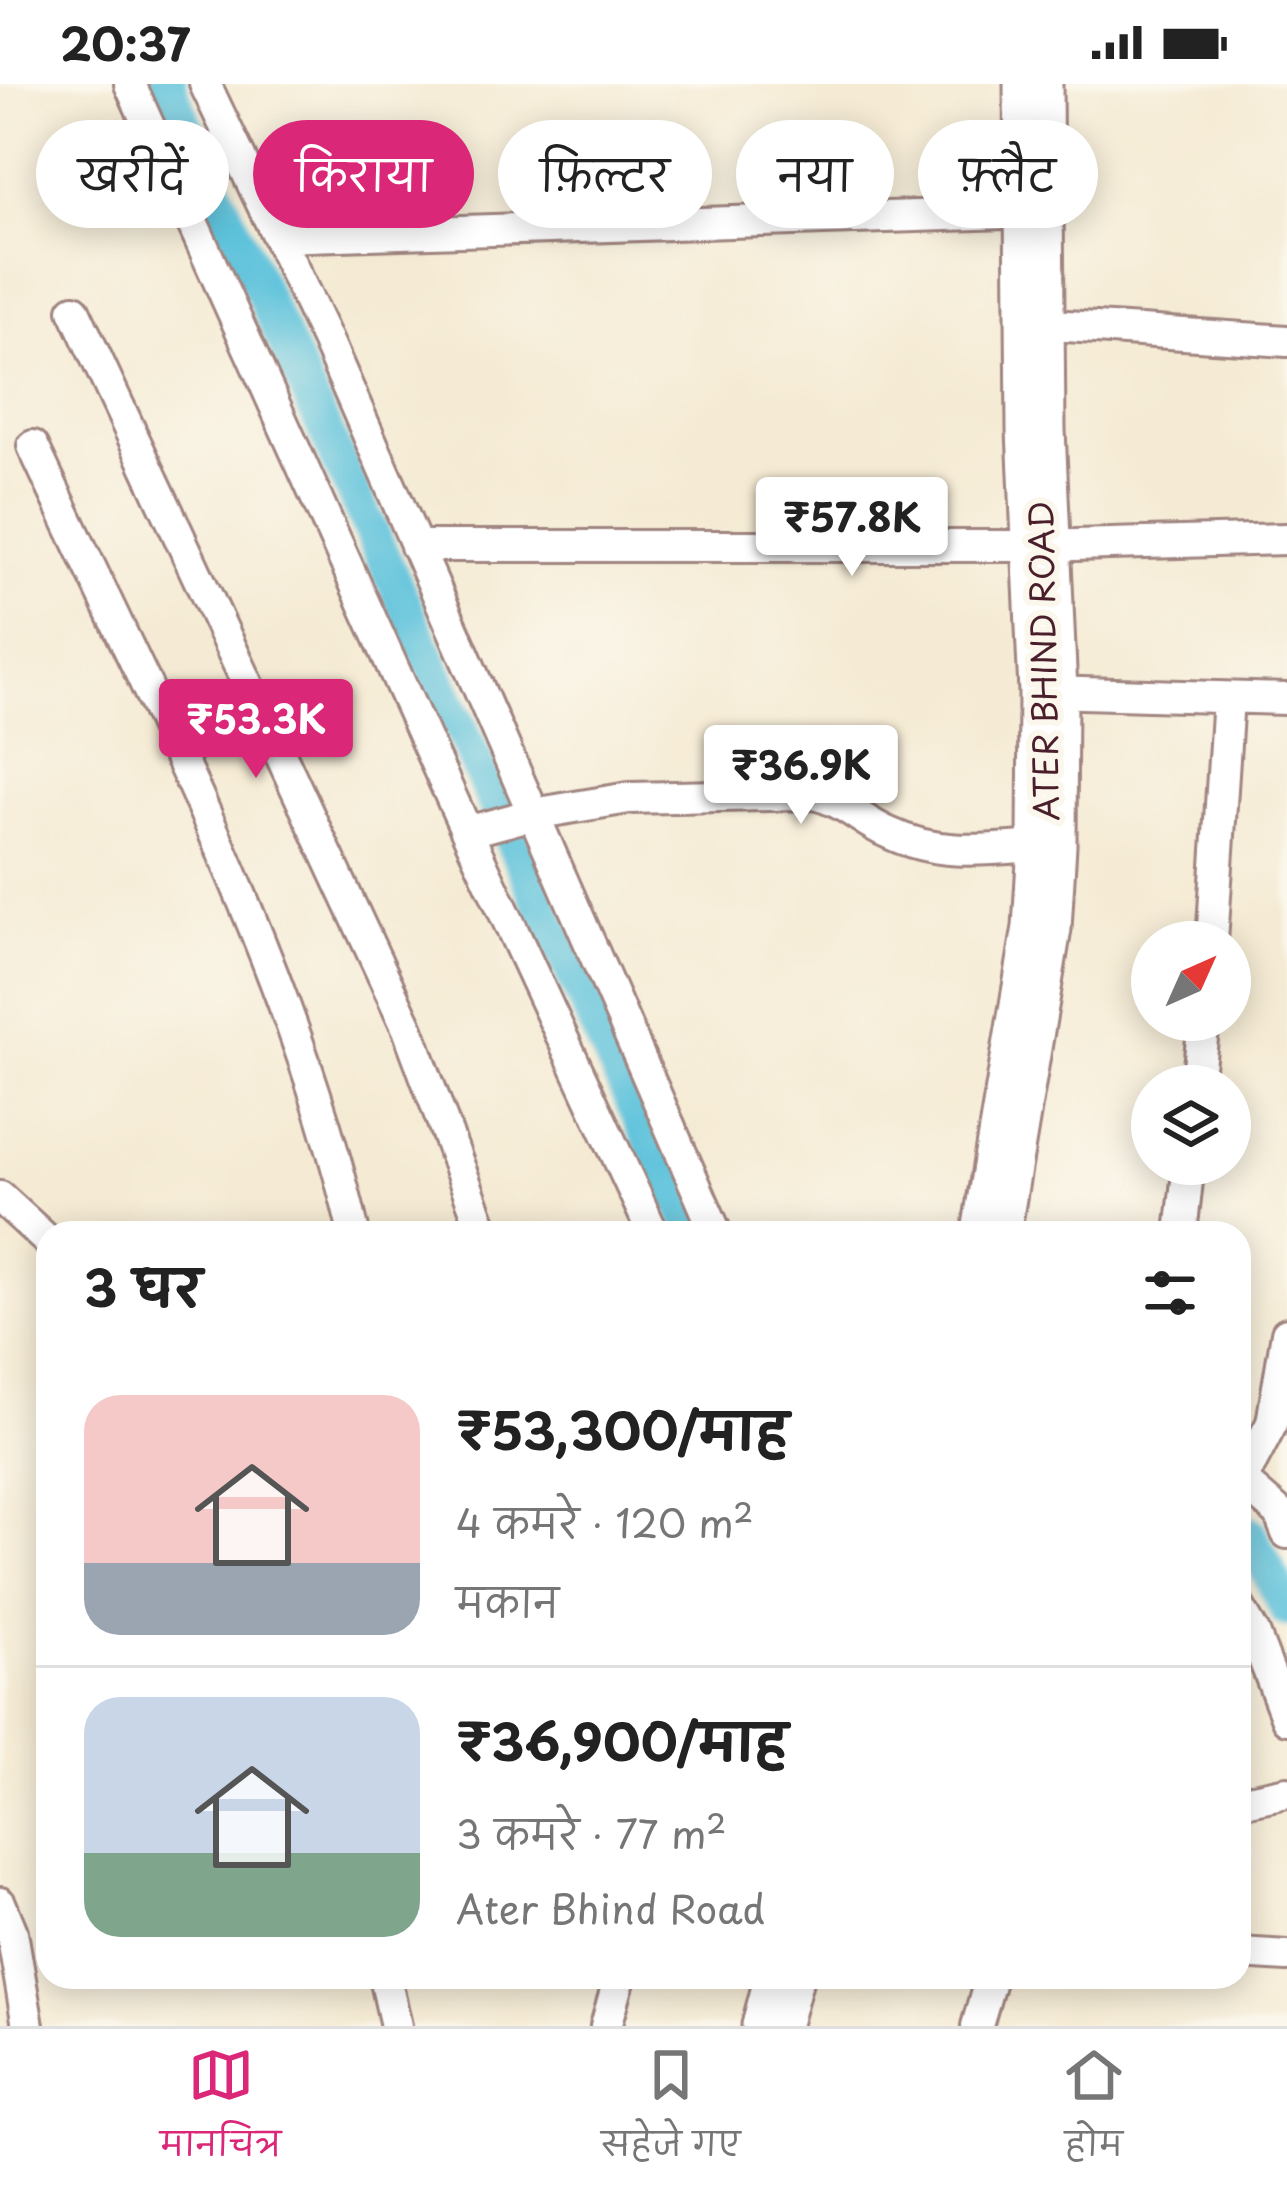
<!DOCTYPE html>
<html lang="hi">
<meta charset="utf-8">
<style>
body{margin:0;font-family:"Playpen Sans","Playpen Sans Deva",sans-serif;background:#f6f6f6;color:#222;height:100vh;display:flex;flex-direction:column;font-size:45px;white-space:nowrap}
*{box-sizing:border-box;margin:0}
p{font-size:39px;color:#767676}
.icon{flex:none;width:66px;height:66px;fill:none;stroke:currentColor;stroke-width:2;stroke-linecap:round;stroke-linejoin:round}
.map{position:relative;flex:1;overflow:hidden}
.details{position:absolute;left:36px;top:1137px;width:1215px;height:768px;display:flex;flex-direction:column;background:#fff;border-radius:36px;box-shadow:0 6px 30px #0003}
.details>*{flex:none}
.guide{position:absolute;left:36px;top:36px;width:1215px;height:108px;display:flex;gap:24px}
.needle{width:78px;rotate:45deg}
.controls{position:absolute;left:1131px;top:837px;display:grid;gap:24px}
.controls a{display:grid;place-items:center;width:120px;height:120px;border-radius:50%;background:#fff;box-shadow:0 6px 30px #0003;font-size:60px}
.price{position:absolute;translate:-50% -102px;padding:0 27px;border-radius:12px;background:#fff;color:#222;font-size:39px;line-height:78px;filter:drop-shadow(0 3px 6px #0008)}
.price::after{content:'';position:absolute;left:50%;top:72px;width:36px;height:27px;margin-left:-18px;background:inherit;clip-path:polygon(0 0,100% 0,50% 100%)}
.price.current{background:#db2777;color:#fff}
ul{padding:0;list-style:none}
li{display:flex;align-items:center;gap:36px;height:300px;padding:0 48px}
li+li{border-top:3px solid #e0e0e0}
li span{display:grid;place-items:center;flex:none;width:336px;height:240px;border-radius:36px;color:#555}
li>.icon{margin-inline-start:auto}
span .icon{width:144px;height:144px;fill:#fffc;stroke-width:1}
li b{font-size:51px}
h2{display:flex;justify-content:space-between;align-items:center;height:144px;padding:0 48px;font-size:51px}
.pill{padding:0 42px;border-radius:54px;background:#fff;box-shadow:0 6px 30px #0003;font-size:42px;line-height:108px}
.pill.current{background:#db2777;color:#fff}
.status{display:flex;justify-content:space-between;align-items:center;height:84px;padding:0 60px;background:#fff;direction:ltr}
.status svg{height:33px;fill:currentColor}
.tab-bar{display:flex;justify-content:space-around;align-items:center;height:168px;border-top:3px solid #e0e0e0;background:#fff;font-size:33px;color:#767676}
.tab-bar a{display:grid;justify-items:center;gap:6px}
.tab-bar .current{color:#db2777}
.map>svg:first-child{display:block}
</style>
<div class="status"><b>20:37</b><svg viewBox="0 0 49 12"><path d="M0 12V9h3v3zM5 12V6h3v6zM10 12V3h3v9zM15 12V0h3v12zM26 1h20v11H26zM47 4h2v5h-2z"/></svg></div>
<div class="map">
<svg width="1287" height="1942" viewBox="0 0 1287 1942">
<rect width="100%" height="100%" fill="#fbf7ec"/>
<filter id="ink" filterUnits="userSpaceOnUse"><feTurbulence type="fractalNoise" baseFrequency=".00833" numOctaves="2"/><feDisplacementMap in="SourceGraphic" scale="24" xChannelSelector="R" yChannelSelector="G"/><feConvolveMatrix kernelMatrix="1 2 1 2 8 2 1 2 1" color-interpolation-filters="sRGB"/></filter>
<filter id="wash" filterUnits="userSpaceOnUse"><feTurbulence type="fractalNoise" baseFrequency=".004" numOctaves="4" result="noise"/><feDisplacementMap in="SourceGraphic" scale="48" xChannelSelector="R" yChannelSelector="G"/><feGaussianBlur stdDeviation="2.7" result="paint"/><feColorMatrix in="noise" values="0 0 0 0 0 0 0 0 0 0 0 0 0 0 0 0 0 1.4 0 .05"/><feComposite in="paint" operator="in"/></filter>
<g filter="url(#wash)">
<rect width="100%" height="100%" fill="#f5ebd4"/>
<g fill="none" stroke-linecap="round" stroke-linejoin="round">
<path stroke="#5dc2db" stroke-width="36" d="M167,0l433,950 95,199
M1239,1445l11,6 37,74"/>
</g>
</g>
<g filter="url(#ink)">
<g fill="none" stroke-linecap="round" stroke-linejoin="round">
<g stroke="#a08580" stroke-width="36">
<path id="street" d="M130,0l337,748 186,401
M205,0l122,256 389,893
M279,153l757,-25
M74,226l334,719 76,204
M1037,240l250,17
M33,362c118,255 257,513 321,787
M416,462h624l247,-7
M1048,608l239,7
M467,748l66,-18 96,-16 185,-4c31,7 47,27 75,39 52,25 102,16 158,12
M1212,858l16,-244
M1197,1002l7,-66
M0,1113l48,44
M1181,1149l8,-69
M1239,1394l40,35 8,20
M1242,1396l30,-57 15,-90
M1239,1523l15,26 33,86
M1239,1718l48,-10
M0,1819l12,29 16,94
M1239,1869l48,3
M385,1893l11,49
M606,1942l14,-49
M977,1942l14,-49"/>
</g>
<g stroke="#a08580" stroke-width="63">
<path id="highway" d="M991,1149l51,-305 5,-83 1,-153 -12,-262 -3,-346
M771,1942l13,-49"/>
</g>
<use href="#street" stroke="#fff" stroke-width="30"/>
<use href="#highway" stroke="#fff" stroke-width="57"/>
</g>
</g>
<g text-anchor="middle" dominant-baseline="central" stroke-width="12" stroke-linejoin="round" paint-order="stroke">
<g font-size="33" fill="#4a1f2b" stroke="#fbf7ec">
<text transform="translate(1042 577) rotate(-91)">ATER BHIND ROAD</text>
</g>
</g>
</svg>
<div class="controls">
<a><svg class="needle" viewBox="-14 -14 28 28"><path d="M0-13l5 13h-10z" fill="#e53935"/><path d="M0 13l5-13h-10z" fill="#767676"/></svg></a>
<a><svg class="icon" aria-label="layers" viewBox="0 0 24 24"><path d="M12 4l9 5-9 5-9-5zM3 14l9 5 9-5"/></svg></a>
</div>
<b class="price" style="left:852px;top:495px">₹57.8K</b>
<b class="price current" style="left:256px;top:697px">₹53.3K</b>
<b class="price" style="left:801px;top:743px">₹36.9K</b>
<div class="guide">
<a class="pill">खरीदें</a>
<a class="pill current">किराया</a>
<a class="pill">फ़िल्टर</a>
<a class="pill">नया</a>
<a class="pill">फ़्लैट</a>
</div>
<section class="details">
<h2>3 घर<svg class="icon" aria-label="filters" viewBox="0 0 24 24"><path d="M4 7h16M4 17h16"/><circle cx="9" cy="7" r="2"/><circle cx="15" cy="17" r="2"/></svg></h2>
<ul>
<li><span style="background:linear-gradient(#f6c9c9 70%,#9aa5b1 0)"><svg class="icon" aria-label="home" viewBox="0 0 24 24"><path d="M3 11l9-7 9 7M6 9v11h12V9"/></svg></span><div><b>₹53,300/माह</b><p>4 कमरे · 120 m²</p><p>मकान</p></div></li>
<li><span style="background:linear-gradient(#c9d6e8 65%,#7fa58c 0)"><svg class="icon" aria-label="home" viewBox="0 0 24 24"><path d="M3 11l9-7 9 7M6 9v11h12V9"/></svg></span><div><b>₹36,900/माह</b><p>3 कमरे · 77 m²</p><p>Ater Bhind Road</p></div></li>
</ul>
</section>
</div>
<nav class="tab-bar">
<a class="current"><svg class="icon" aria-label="map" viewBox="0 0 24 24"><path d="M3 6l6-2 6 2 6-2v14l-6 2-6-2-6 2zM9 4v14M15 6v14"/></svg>मानचित्र</a>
<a><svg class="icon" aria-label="saved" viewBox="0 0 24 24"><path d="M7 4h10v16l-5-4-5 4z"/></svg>सहेजे गए</a>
<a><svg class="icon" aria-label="home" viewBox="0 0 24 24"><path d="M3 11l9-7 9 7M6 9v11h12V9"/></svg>होम</a>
</nav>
